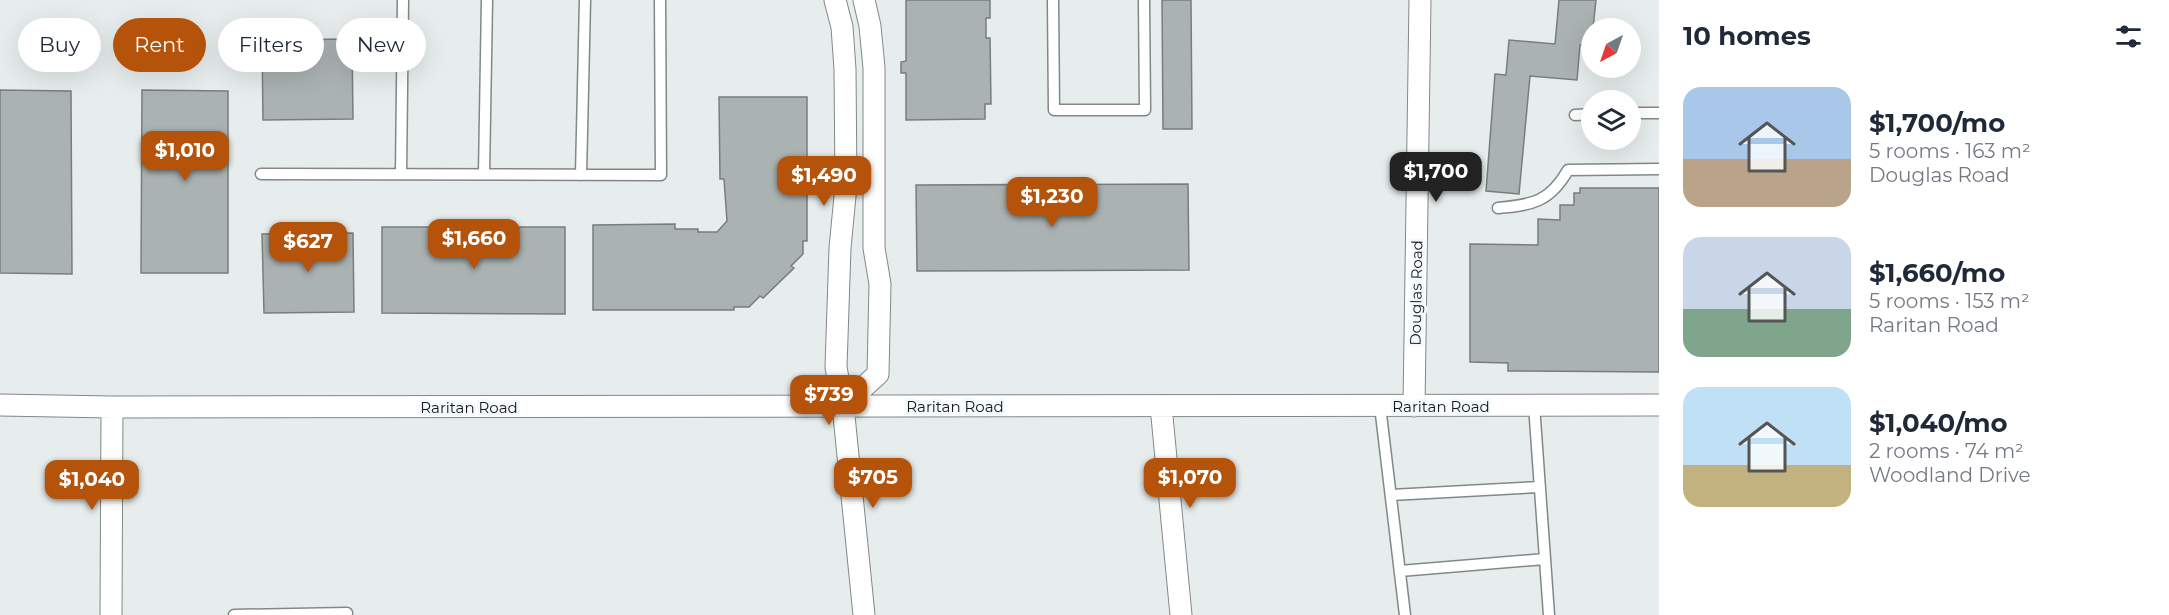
<!DOCTYPE html>
<meta charset="utf-8">
<style>
body{margin:0;font-family:Montserrat,sans-serif;background:#f6f6f7;color:#1f2937;height:100vh;display:flex;flex-direction:column;font-size:22px;white-space:nowrap}
*{box-sizing:border-box;margin:0}
p{font-size:20px;color:#747a83}
.icon{flex:none;width:33px;height:33px;fill:none;stroke:currentColor;stroke-width:2;stroke-linecap:round;stroke-linejoin:round}
.map{position:relative;flex:1;overflow:hidden}
.sheet{display:flex;flex-direction:column;background:#fff;width:510px}
.sheet>*{flex:none}
.top-card{position:absolute;left:18px;top:18px;width:570px;height:54px;display:flex;gap:12px}
.needle{width:39px;rotate:220deg}
.controls{position:absolute;left:1581px;top:18px;display:grid;gap:12px}
.controls a{display:grid;place-items:center;width:60px;height:60px;border-radius:50%;background:#fff;box-shadow:0 6px 24px #0002;font-size:30px}
.price{position:absolute;translate:-50% -51px;padding:0 14px;border-radius:12px;background:#b45309;color:#fff;font-size:20px;line-height:39px;filter:drop-shadow(0 2px 3px #0008)}
.price::after{content:'';position:absolute;left:50%;top:36px;width:18px;height:14px;margin-left:-9px;background:inherit;clip-path:polygon(0 0,100% 0,50% 100%)}
.price.on{background:#222;color:#fff}
ul{padding:0;list-style:none}
li{display:flex;align-items:center;gap:18px;height:150px;padding:0 24px}
li span{display:grid;place-items:center;flex:none;width:168px;height:120px;border-radius:18px;color:#555}
li>.icon{margin-inline-start:auto}
span .icon{width:72px;height:72px;fill:#fffc;stroke-width:1}
li b{font-size:26px}
h2{display:flex;justify-content:space-between;align-items:center;height:72px;padding:0 24px;font-size:26px}
.pill{padding:0 21px;border-radius:27px;background:#fff;box-shadow:0 6px 24px #0002;font-size:21px;line-height:54px}
.pill.on{background:#b45309;color:#fff}
main{display:flex;flex:1;min-height:0}
.map>svg:first-child{display:block}
</style>
<main>
<div class="map">
<svg width="1659" height="615" viewBox="0 0 1659 615">
<rect width="100%" height="100%" fill="#e7eded"/>
<path fill="#abb2b2" stroke="#787e7e" stroke-width="1.5" d="M906,0h84v18h-4v20h4l1,66h-6v15l-79,1v-47h-5v-11l5,-1z
M1162,0h29l1,129h-29z
M1559,0h37l-3,28h-1v18l-12,-1 -3,35 -47,-4 -11,118 -33,-3 9,-117 11,1 3,-35 46,4z
M352,39l1,80 -90,1 -1,-80z
M0,90l71,1 1,183 -72,-1z
M142,90l86,1v182h-87z
M719,97h88v144h-4v13l-12,12 3,2 -31,30 -3,-2 -11,11h-15v3h-141v-85l82,-1v5h23v3h19l10,-11 -3,-42h-4z
M1188,184l1,86 -272,1 -1,-86z
M1580,188h79v184l-151,-1v-8l-38,-1v-118l68,1v-26l22,1v-15h14v-12h6z
M382,227h183v87l-183,-1z
M353,233l1,79 -90,1 -2,-79z"/>
<g fill="none" stroke-linecap="round" stroke-linejoin="round">
<g stroke="#828888" stroke-width="13">
<path id="service" d="M1053,0l1,110h91l-1,-110
M1630,113h29
M1575,115l17,-1
M261,174l400,1 -1,-175
M401,174l2,-174
M484,174l3,-174
M581,175l4,-175
M1498,208c34,-3 52,-6 70,-38l91,-1
M1534,405l15,210
M1380,406l25,209
M1391,495l149,-8
M1400,571l145,-12
M234,615l113,-2"/>
</g>
<g stroke="#828888" stroke-width="23">
<path id="minor" d="M835,0l7,27 3,42 1,117 -6,62 -4,119 7,39 21,209
M0,405l112,2 1547,-2
M843,406l35,-32 2,-90 -6,-36v-180l-4,-42 -6,-26
M1161,406l20,209
M1414,406l6,-406
M111,615l1,-208"/>
</g>
<use href="#service" stroke="#fff" stroke-width="10"/>
<use href="#minor" stroke="#fff" stroke-width="21"/>
</g>
<g text-anchor="middle" dominant-baseline="central" stroke-width="6" stroke-linejoin="round" paint-order="stroke">
<g font-size="15" fill="#171919" stroke="#f4fafb">
<text transform="translate(1416 293) rotate(-89)">Douglas Road</text>
<text x="955" y="406">Raritan Road</text>
<text x="1441" y="406">Raritan Road</text>
<text x="469" y="407">Raritan Road</text>
</g>
</g>
</svg>
<div class="controls">
<a><svg class="needle" viewBox="-14 -14 28 28"><path d="M0-13l5 13h-10z" fill="#e53935"/><path d="M0 13l5-13h-10z" fill="#747a83"/></svg></a>
<a><svg class="icon" aria-label="layers" viewBox="0 0 24 24"><path d="M12 4l9 5-9 5-9-5zM3 14l9 5 9-5"/></svg></a>
</div>
<b class="price" style="left:185px;top:182px">$1,010</b>
<b class="price on" style="left:1436px;top:203px">$1,700</b>
<b class="price" style="left:824px;top:207px">$1,490</b>
<b class="price" style="left:1052px;top:228px">$1,230</b>
<b class="price" style="left:474px;top:270px">$1,660</b>
<b class="price" style="left:308px;top:273px">$627</b>
<b class="price" style="left:829px;top:426px">$739</b>
<b class="price" style="left:873px;top:509px">$705</b>
<b class="price" style="left:1190px;top:509px">$1,070</b>
<b class="price" style="left:92px;top:511px">$1,040</b>
<div class="top-card">
<a class="pill">Buy</a>
<a class="pill on">Rent</a>
<a class="pill">Filters</a>
<a class="pill">New</a>
</div>
</div>
<section class="sheet">
<h2>10 homes<svg class="icon" aria-label="filters" viewBox="0 0 24 24"><path d="M4 7h16M4 17h16"/><circle cx="9" cy="7" r="2"/><circle cx="15" cy="17" r="2"/></svg></h2>
<ul>
<li><span style="background:linear-gradient(#a9c7e8 60%,#b9a48a 0)"><svg class="icon" aria-label="home" viewBox="0 0 24 24"><path d="M3 11l9-7 9 7M6 9v11h12V9"/></svg></span><div><b>$1,700/mo</b><p>5 rooms · 163 m²</p><p>Douglas Road</p></div></li>
<li><span style="background:linear-gradient(#c9d6e8 60%,#7fa58c 0)"><svg class="icon" aria-label="home" viewBox="0 0 24 24"><path d="M3 11l9-7 9 7M6 9v11h12V9"/></svg></span><div><b>$1,660/mo</b><p>5 rooms · 153 m²</p><p>Raritan Road</p></div></li>
<li><span style="background:linear-gradient(#bfe0f5 65%,#c2b280 0)"><svg class="icon" aria-label="home" viewBox="0 0 24 24"><path d="M3 11l9-7 9 7M6 9v11h12V9"/></svg></span><div><b>$1,040/mo</b><p>2 rooms · 74 m²</p><p>Woodland Drive</p></div></li>
</ul>
</section>
</main>
